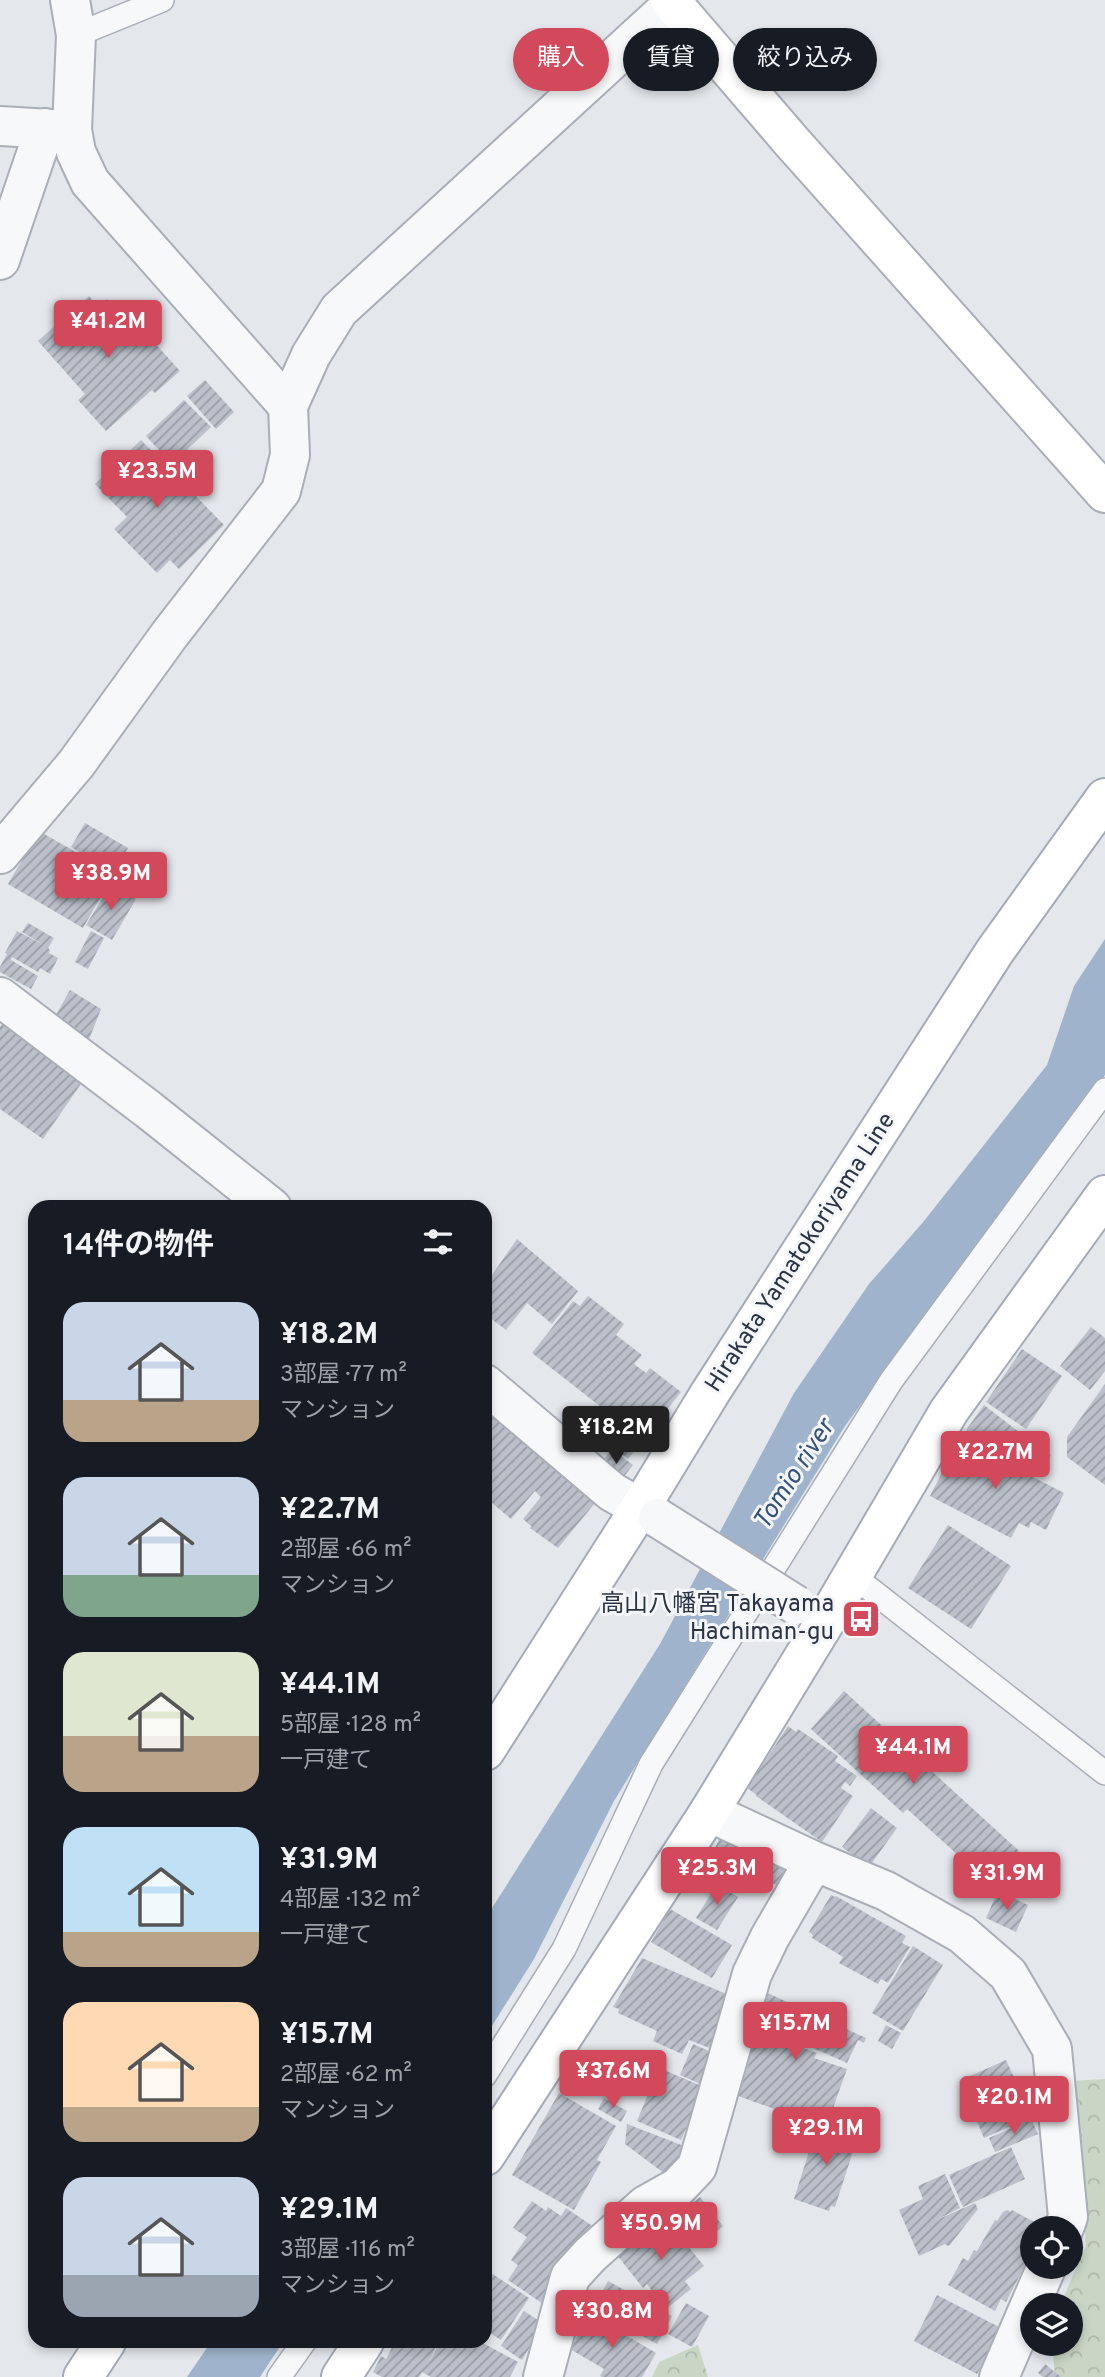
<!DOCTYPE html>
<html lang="ja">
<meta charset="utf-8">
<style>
body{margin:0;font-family:Overpass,"Noto Sans JP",sans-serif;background:#20242c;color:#f1f3f6;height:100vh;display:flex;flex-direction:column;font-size:26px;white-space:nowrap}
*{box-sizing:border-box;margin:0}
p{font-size:23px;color:#9ea1a6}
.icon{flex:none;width:38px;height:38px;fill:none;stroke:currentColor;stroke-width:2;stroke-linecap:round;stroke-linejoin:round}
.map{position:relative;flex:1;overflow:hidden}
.sheet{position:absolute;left:28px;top:1200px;width:464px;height:1148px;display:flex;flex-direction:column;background:#171b24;border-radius:21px;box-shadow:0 4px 10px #0003}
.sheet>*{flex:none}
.guide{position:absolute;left:513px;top:28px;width:486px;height:63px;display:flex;gap:14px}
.controls{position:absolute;left:1020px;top:2216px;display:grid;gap:14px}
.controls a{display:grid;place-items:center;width:63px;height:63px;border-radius:50%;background:#171b24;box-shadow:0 4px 10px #0003;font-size:35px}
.price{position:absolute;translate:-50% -60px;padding:0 16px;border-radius:7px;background:#d1495b;color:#fff;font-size:23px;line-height:46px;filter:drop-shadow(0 2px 4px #0008)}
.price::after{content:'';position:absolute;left:50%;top:42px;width:21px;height:16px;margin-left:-10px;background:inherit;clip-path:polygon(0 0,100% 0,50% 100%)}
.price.active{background:#222;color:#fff}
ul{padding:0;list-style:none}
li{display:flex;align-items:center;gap:21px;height:175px;padding:0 35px}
li span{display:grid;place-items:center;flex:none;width:196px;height:140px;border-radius:21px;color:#555}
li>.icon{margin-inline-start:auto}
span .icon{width:84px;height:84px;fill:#fffc;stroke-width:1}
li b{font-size:30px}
h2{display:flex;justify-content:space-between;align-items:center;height:84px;padding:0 35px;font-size:30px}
.pill{padding:0 24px;border-radius:32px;background:#171b24;box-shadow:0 4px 10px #0003;font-size:24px;line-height:63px}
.pill.active{background:#d1495b;color:#fff}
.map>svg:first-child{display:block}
</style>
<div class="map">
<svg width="1105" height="2377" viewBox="0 0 1105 2377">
<defs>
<pattern id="forest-crowns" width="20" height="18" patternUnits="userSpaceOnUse" patternTransform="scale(1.75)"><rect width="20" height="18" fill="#c9d6c5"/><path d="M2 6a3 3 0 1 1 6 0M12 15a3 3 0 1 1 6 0" fill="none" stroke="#adb8ab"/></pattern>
<pattern id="building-hatch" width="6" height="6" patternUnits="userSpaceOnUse" patternTransform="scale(1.75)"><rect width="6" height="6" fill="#bbc0ca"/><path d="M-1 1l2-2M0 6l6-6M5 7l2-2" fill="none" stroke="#989da6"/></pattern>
</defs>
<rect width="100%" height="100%" fill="#e4e7ec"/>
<path fill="url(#forest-crowns)" d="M1105,2079v298h-50l-3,-34h19v-38h-11l26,-59 -4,-65 -12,-100z
M698,2345l10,32h-56l7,-15z"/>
<path fill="#9fb4cc" d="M1105,939v136l-77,112 -108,137 -75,102 -231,375 -80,158 -49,78v-118l175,-275 134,-251 75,-109 55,-63 123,-156 27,-79z
M211,2342h72l-23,35h-73z"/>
<path fill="url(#building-hatch)" d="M89,296l9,11 9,-8 32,36 5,-4 36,40 -25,22 -3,-3 -46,41 -28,-31 7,-6 -47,-53z
M205,380l29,32 -18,17 -29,-33z
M184,400l27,27 -39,37 -26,-28z
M141,440l83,85 -45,44 -9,-9 -13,13 -43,-44 13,-12 -32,-33z
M85,823l43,25 -15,24 -42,-25z
M39,831l75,43 -31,54 -75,-44z
M111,884l25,15 -24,41 -26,-15z
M28,923l26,15 -6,10 2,2 -1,3 9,5 -8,16 -10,-6 -2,4 -26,-15 -1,3 27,16 -7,13 -31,-17v-5l7,-13 -2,-1 12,-22 27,14 -22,-13z
M91,931l13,7 -16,31 -13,-7z
M70,990l31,19 -15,38 -34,-25z
M6,1018l81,57 -44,64 -43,-30v-82z
M517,1239l61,52 -26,33 -25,-21 -21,27 -21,-16v-29z
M588,1296l36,28 -8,11 26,20 -8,9 12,9 4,-5 31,24 -53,67 -38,-29 9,-12 -4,-3 6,-8 -69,-54 41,-52 7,5z
M1091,1327l14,11v33l-15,19 -30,-24z
M1022,1349l40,27 -36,53 -40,-27z
M1105,1384v101l-38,-28v-20z
M984,1405l35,27 -19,25 -34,-27z
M485,1406l115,91 -42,51 -28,-20 2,-1 -9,-8 18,-22 -6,-6 -24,28 -26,-22z
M1022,1434l29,21 -11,17 -30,-22z
M959,1439l105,54 -18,37 -15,-8 -2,6 -10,-5 -8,15 -81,-42z
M612,1449l21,16 -14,18 -21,-16z
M948,1525l63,41 -40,63 -63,-41z
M844,1691l175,160 -29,33 -83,-75 -4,4 -92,-84z
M788,1726l8,6 2,-3 40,27 -3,5 22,15 -7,10 -5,-4 -4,6 12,8 -31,46 -66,-46 1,-1 -10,-7z
M871,1808l26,20 -28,39 -27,-20z
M721,1835l71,33 -9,20 -18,-8 -2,5 -19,-9 -6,14 -35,-16z
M717,1884l21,13 -21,33 -21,-12z
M998,1891l30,14 -12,27 -30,-14z
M831,1895l4,2 1,-1 70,40 -4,7 8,4 -22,36 -7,-4 -3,5 -39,-21 4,-6 -31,-19 1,-3 -4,-3z
M670,1909l62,36 -20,33 -61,-36z
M913,1946l30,19 -40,66 -31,-18z
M642,1958l89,38 -14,55 -28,-11 -7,14 -29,-13 4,-10 -39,-18 1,-4 -6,-2z
M763,1991l103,47 -2,5 -6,-3 -11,23 -66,-29 -3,5 39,14 -3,5 33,11 -20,56 -18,-7 -4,12 -29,-11 4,-8 -42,-15 11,-34 -4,-2 8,-22 5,2 5,-6 12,3 -27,-12z
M886,2025l15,8 -9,16 -14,-8z
M693,2044l25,11 -13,31 -25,-11z
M1006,2060l26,57 -48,21 -9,-21 -8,3 -5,-9 9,-4 -12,-26z
M659,2068l45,19 -23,53 -44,-19z
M559,2093l57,33 -19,34 4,2 -27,48 -62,-35z
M604,2098l23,13 -6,11 -23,-13z
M1031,2119l7,15 -43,18 -6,-14z
M818,2123l40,13 -23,71 -4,-1 -2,5 -35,-12z
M627,2124l57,22 -15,31 -44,-33z
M1011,2147l14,32 -62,28 -14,-32z
M945,2174l15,34 -26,13 41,-18 3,6 -29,37 -4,-2 -26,12 -20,-46 24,-11 -5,-13z
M700,2197l23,29 -19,16 -24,-29z
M532,2201l14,10 2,-4 13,9 5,-8 28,19 -48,79 -38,-26 10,-15 -7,-5 16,-23 -14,-9z
M1007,2210l4,2 1,-2 28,15 -2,3h-6v24l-26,50 -5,-3 -6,12 -47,-26 15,-27 5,3 6,-11 3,1 18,-31 2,1 6,-9z
M664,2216l40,50 -19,15 6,8 -25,20 -19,-25 -4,4 -27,-34z
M485,2269l44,29 -28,42 -16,-10z
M608,2281l64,35 -15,28 -64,-35z
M937,2295l64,33 -24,46 -63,-33z
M686,2303l23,13 -17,31 -24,-13z
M524,2311l20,13 -22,36 -21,-14z
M590,2314l66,39 -14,24h-40l-2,-1 4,-7 -34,-20z
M395,2342h43l-10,22 12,-22h41l37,20 -8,15h-79l-9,-5 -3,5h-37l-9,-5 8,-16 5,3z
M1045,2364l16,13h-18l-5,-4z"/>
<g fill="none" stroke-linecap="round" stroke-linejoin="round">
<g stroke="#a9aeb7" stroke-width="26">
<path id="lane" d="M76,35l86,-35
M852,1575l253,198
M485,2075l79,-126 87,-185 240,-383 214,-291
M279,2377l25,-35"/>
</g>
<g stroke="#a9aeb7" stroke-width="42">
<path id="street" d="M70,0l6,35 -4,95 4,22 14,30 198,224
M0,126l68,4
M0,260l45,-132
M0,854l76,-90 94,-130 111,-143 9,-36 -2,-49 23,-51 28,-45 334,-306
M0,997l149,113 123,98
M485,1384l127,108 46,26
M709,1812l105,49 72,30 76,43 46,40 44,75 16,168 -4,11
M543,2377l27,-100 20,-22 56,-50 32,-18 19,-20 55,-193 18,-37 44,-76
M999,2377l48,-111"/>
</g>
<g stroke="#a9aeb7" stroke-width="42">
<path id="secondary" d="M670,0l122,142 313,351"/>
</g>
<g stroke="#a3abb8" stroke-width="42">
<path id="primary" d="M485,1751l155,-243 70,-115 285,-442 110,-153
M485,2156l224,-344 116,-190 124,-211 156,-216
M83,2377l23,-35
M341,2377l23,-35"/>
</g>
<use href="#lane" stroke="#f7f8fa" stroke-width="23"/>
<use href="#street" stroke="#f7f8fa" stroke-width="38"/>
<use href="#secondary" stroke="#fff" stroke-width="38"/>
<use href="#primary" stroke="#fff" stroke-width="38"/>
<g stroke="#a9aeb7" stroke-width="42" stroke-linecap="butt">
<path id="street-bridge" d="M658,1518l138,87"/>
</g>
<use href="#street-bridge" stroke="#f7f8fa" stroke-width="38"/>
</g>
<defs>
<g id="bus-square" transform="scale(2.0125)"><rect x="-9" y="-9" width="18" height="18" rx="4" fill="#d1495b" stroke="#f4f6f9"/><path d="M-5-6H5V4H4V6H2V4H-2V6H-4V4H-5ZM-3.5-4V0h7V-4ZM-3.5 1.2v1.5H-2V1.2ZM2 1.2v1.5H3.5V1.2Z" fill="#fff"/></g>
</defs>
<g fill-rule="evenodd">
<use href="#bus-square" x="861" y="1619"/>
</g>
<g text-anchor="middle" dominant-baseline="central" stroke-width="6" stroke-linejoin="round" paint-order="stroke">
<g font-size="24" fill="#2b3445" stroke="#f4f6f9">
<text transform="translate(801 1253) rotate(-57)">Hirakata Yamatokoriyama Line</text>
</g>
<g font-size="24" fill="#2b3445" stroke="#f4f6f9" text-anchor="end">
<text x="834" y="1605">高山八幡宮 Takayama<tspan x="834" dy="28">Hachiman-gu</tspan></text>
</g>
<g font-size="26" font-style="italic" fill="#34527a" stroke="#f4f6f9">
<text transform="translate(795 1475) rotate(-57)">Tomio river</text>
</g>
</g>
</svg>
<div class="controls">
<a><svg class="icon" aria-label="locate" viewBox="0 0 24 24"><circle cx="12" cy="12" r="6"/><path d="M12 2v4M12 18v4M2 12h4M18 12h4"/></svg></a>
<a><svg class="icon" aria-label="layers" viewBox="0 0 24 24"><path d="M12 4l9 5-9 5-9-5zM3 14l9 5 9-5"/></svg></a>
</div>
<b class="price" style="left:108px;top:360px">¥41.2M</b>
<b class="price" style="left:157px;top:510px">¥23.5M</b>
<b class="price" style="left:111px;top:912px">¥38.9M</b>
<b class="price active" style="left:616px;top:1466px">¥18.2M</b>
<b class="price" style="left:995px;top:1491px">¥22.7M</b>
<b class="price" style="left:913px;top:1786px">¥44.1M</b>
<b class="price" style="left:717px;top:1907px">¥25.3M</b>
<b class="price" style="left:1007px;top:1912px">¥31.9M</b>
<b class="price" style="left:795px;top:2062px">¥15.7M</b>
<b class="price" style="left:613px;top:2110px">¥37.6M</b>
<b class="price" style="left:1014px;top:2136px">¥20.1M</b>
<b class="price" style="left:826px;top:2167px">¥29.1M</b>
<b class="price" style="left:661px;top:2262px">¥50.9M</b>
<b class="price" style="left:612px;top:2350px">¥30.8M</b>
<div class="guide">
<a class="pill active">購入</a>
<a class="pill">賃貸</a>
<a class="pill">絞り込み</a>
</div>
<section class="sheet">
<h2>14件の物件<svg class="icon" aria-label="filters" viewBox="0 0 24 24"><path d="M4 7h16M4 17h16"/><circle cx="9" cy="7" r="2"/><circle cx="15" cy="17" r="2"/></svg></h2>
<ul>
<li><span style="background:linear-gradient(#c9d6e8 70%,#b9a48a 0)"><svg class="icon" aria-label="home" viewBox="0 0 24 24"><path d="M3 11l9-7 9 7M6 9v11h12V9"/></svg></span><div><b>¥18.2M</b><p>3部屋 · 77 m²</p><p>マンション</p></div></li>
<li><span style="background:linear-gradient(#c9d6e8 70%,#7fa58c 0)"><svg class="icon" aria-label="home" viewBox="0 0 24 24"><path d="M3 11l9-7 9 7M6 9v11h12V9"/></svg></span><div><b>¥22.7M</b><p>2部屋 · 66 m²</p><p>マンション</p></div></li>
<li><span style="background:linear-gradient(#dfe7d0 60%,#b9a48a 0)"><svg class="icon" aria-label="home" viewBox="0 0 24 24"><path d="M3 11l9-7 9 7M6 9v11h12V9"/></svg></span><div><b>¥44.1M</b><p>5部屋 · 128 m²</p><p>一戸建て</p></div></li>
<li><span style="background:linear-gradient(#bfe0f5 75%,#b9a48a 0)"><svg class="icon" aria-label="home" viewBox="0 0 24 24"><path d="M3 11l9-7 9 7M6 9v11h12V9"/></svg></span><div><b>¥31.9M</b><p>4部屋 · 132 m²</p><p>一戸建て</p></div></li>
<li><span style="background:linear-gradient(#ffd9b3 75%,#b9a48a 0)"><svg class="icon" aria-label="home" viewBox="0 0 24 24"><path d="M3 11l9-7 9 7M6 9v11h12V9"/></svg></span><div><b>¥15.7M</b><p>2部屋 · 62 m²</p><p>マンション</p></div></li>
<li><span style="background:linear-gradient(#c9d6e8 70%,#9aa5b1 0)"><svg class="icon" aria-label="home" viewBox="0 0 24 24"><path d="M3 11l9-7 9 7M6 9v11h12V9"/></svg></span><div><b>¥29.1M</b><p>3部屋 · 116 m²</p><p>マンション</p></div></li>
</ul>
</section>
</div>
